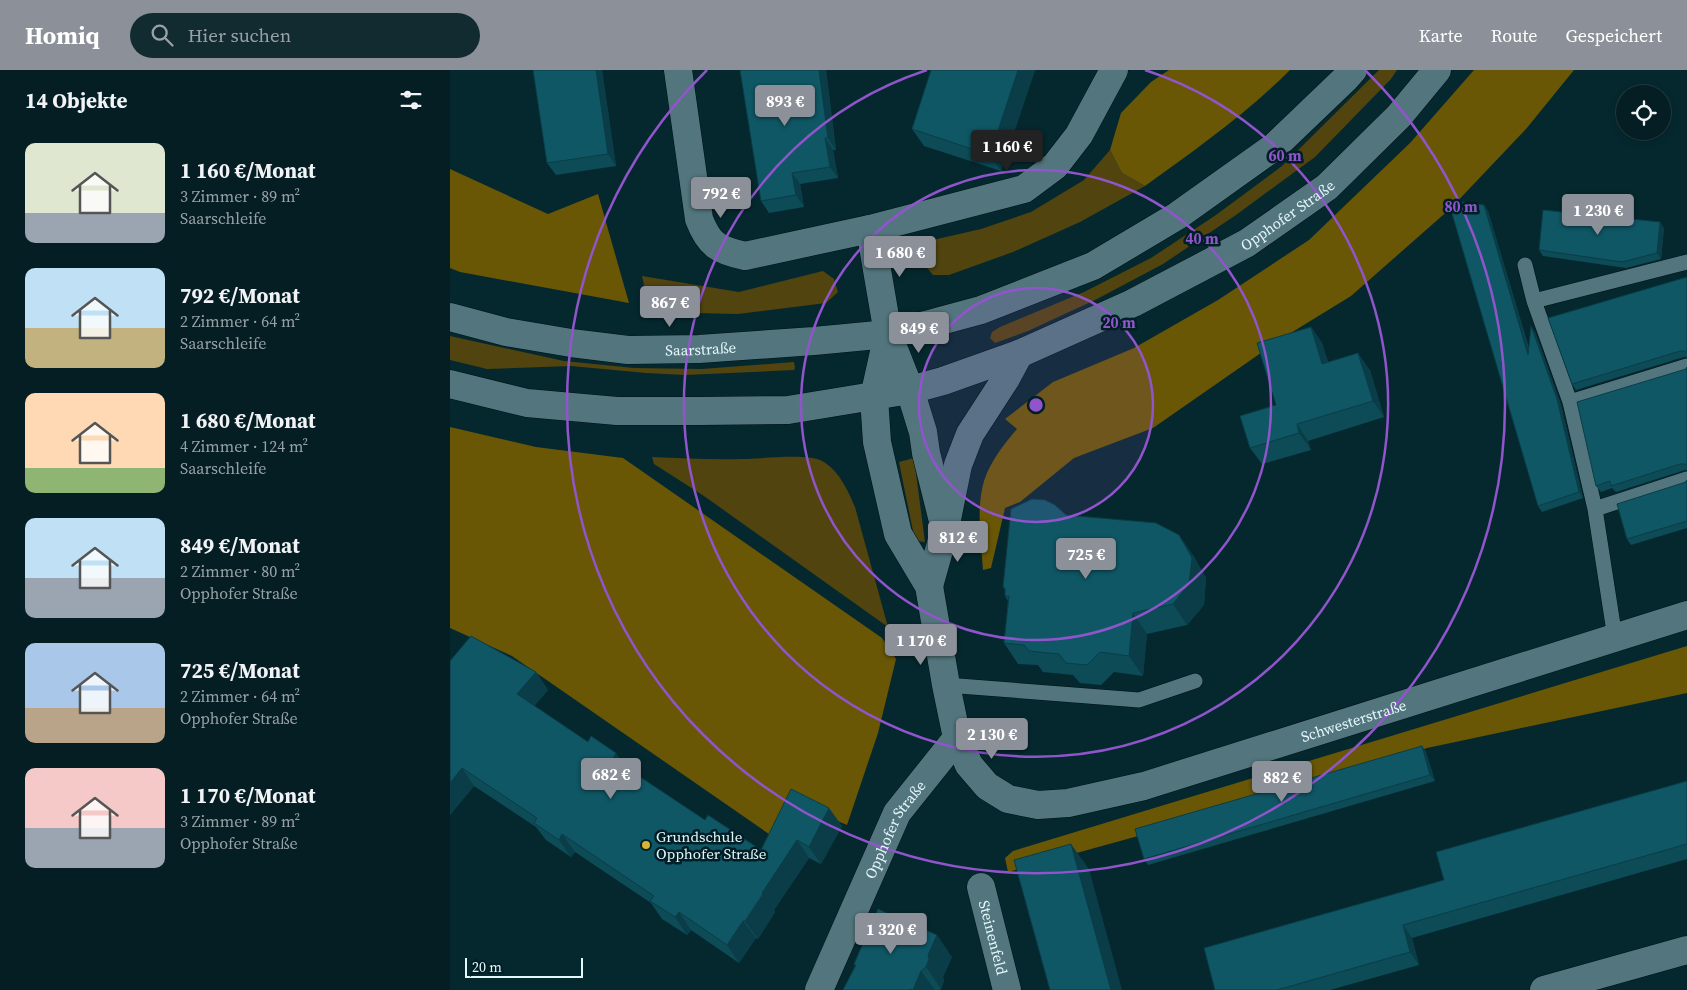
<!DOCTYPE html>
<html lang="de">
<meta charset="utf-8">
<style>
body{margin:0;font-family:"Source Serif 4",serif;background:#122b30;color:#f1f3f6;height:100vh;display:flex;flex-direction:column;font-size:19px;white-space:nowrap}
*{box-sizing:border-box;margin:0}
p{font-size:16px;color:#97a2a6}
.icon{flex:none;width:28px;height:28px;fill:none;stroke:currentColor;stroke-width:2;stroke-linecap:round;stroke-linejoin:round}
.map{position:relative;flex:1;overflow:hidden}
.details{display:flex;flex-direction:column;background:#041e23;width:450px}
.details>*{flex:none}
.buttons{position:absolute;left:1166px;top:15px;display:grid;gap:10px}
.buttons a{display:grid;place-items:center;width:55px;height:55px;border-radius:50%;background:#041e23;box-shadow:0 2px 8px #0003,0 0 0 1px #253c41;font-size:25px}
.scale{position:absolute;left:15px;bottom:12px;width:118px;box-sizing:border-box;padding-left:5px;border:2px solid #e4f7fb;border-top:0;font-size:14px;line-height:18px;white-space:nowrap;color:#e4f7fb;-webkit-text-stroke:4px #001e25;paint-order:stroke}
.price{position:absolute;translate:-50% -42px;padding:0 11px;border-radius:5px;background:#8c9099;color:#fff;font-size:16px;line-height:32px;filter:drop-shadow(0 1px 2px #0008)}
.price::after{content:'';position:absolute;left:50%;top:30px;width:15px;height:11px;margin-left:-8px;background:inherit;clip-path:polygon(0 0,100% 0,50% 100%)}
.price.selected{background:#222;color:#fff}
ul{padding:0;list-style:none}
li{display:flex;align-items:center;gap:15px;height:125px;padding:0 25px}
li span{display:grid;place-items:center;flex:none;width:140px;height:100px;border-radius:10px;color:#555}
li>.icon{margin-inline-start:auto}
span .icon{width:60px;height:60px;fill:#fffc;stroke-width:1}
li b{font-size:21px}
h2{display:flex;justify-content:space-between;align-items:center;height:60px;padding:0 25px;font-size:21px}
header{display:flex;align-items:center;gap:30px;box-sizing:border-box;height:70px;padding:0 25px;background:#8c9099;color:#fff}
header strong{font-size:24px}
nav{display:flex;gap:28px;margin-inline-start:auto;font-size:18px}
.search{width:350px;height:45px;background:#122b30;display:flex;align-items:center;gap:12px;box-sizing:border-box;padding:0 18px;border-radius:28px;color:#97a2a6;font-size:19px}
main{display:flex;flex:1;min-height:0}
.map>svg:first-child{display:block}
</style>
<header>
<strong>Homiq</strong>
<div class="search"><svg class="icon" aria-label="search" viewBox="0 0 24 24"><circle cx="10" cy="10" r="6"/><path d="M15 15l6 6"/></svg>Hier suchen</div>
<nav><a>Karte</a><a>Route</a><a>Gespeichert</a></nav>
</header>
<main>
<section class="details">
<h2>14 Objekte<svg class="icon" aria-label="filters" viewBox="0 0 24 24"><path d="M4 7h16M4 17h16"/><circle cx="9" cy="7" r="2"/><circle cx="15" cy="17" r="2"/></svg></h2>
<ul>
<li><span style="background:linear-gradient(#dfe7d0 70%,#9aa5b1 0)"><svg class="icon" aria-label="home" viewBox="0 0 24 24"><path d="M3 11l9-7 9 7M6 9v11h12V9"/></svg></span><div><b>1 160 €/Monat</b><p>3 Zimmer · 89 m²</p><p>Saarschleife</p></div></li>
<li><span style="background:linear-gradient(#bfe0f5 60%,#c2b280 0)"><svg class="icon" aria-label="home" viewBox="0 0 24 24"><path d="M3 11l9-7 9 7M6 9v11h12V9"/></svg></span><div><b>792 €/Monat</b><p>2 Zimmer · 64 m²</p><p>Saarschleife</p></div></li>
<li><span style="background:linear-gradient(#ffd9b3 75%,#8fb573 0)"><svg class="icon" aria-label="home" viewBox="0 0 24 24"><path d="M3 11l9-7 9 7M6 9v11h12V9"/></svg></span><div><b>1 680 €/Monat</b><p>4 Zimmer · 124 m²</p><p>Saarschleife</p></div></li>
<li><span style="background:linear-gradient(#bfe0f5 60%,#9aa5b1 0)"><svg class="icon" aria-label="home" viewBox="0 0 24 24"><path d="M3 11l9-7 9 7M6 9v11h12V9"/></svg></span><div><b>849 €/Monat</b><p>2 Zimmer · 80 m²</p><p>Opphofer Straße</p></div></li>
<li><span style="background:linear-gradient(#a9c7e8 65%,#b9a48a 0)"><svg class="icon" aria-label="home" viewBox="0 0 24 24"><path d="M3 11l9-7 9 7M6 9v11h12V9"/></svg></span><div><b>725 €/Monat</b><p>2 Zimmer · 64 m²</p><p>Opphofer Straße</p></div></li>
<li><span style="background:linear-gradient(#f6c9c9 60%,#9aa5b1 0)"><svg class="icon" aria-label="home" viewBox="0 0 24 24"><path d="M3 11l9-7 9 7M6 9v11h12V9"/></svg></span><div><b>1 170 €/Monat</b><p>3 Zimmer · 89 m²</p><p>Opphofer Straße</p></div></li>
</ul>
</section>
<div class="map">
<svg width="1237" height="920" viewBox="0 0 1237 920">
<rect width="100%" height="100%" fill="#05282f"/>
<path fill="#51440f" d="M929,0h18l-6,9 -76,78 -79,58 -73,49 -66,35 -69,32 -33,12 -5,-5 2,-6 8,-5 84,-35 67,-34 65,-43 66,-49z
M660,80l12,23 23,13 -65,36 -67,30 -64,23h-16l-12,-14 1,-10 11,-11 48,-11 50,-17 53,-32z
M373,201l11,8 4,13 -12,11 -88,11 -88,-2 -8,-36 97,16z
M0,266l114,25 70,7 68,1 92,-7 1,6 -1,2 -109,5 -39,-2 -75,-7 -84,3 -37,-9z
M202,387c30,1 60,3 89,2 18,0 67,-6 81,2 17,9 26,30 33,46l33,120 -184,-131 -50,-32z
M464,388l11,84 -7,-1 -4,-5 -15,-74z"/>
<path fill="#695705" d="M719,0h121c-44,44 -95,80 -145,116l-23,-13 -12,-23 11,-37 30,-31z
M1024,0h100l-48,59 -75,79 -100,88 -70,43 -128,89 -79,30 -54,44 -15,6 -14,60 -8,2c-2,-29 -7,-61 1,-89 6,-19 20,-37 33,-52l-12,-10 48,-37 81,-34 84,-48 91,-60 101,-97z
M0,99l98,45 50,-20 31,109 -169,-31 -10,-4z
M0,357l86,20 87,11 259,180 14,21 -18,74 -31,92 -45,-19 -20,37 -270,-187 -62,-28z
M1237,576v47l-260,55 -213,67 -206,57 -3,-14 8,-7z"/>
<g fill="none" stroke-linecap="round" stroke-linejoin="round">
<g stroke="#001015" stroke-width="16">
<path id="service" d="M1075,195l9,36 36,101 25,107 20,129
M1084,231l153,-39
M1120,332l117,-36
M1145,439l92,-30
M496,615l193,15 56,-19"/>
</g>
<g stroke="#001015" stroke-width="29">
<g id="minor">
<path d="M228,0l21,149c10,26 19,31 46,37l125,-27 154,-40 31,-23 24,-31 35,-65"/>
<path d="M420,159l18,105"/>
<path id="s1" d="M531,817l26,103"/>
<path id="s2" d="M369,920l78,-177 60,-75"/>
<path d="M1094,920l143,-40"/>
</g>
</g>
<g stroke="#001015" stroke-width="29">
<g id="tertiary">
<path id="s3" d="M438,264l-14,63 3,45 21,92 31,52 17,99 11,53 12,27 18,21 21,13 30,6 30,-2 76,-17 543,-171"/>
<path d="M438,264l22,56 13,42 3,21 19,76 -16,57"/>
</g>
</g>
<g stroke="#001015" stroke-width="29">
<g id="secondary">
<path id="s4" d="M0,247l56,15 65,11 57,7 71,-1 115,-8 74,-7 45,-11 48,-13 112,-44 84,-50 97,-69 71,-68 8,-9"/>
<path id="s5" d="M0,314l77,19 90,8h83l88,-1 122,-20 33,-9 76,-27 114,-51 114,-60 80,-56 72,-71 38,-46"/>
<path d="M495,459l13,-64 12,-31 35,-54 14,-26"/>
</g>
</g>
<use href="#service" stroke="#53767e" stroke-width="15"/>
<use href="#minor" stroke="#53767e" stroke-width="28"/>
<use href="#tertiary" stroke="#53767e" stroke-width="28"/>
<use href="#secondary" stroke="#53767e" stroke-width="28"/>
</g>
<path fill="#0d4b57" d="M83,0h69l14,96 -60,9 -9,-12z
M290,0h86l10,80h-3l5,28 -38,6 4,23 -35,6 -8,-12z
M481,0h104l-34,101 -77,-25 -12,-17z
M1034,135l4,6 41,137 6,-16 26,73 22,93 -41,14 -4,-6z
M1214,158l-3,31 -35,9 -83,-12 -4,-6z
M1237,207v80h-3l-108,33 -4,-6z
M861,257l11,16 6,19 42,8 14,47 -76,24 3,9 -49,14 -12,-16 26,-43z
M1237,297v103h-2l-69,22 -4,-4 -11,4 -5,-6z
M1237,410v48l-56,17 -4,-6z
M616,445l127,40 13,23 -2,27 -17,20 -40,9 -4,42 -29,-4 -13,13 -21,-2 -7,-8 -30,-3 -5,-7 -20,-1 -14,-21 4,-42 -3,-5v-6l-2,-3z
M0,591l86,11 12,18 -14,16 171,114 56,30 81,-24 -21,38 -12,-6 -35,52 1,2 -17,27 -2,-1 -17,25 -48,-33 -4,5 -25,-16 -11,-16 -76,-51 -4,5 -25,-17 -10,-13 -62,-41 -24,29z
M972,676l4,6 9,29 -287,84 -4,-6z
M1237,711v78l-275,79 7,27 -89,25h-115l229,-110z
M502,887l-9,20 1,4 -3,8 -2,1h-96l12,-24 -1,-2z"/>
<path fill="#0a3d47" d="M146,0h6l14,96 -8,-12z
M369,0h7l10,80 -8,-12z
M568,0h17l-34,101 -11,-16z
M375,68l8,12 5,28 -8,-11z
M342,103l8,11 4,23 -8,-12z
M1034,135l4,6 44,150 -4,-6z
M1210,152l4,6 -3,31 -4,-6z
M1081,256l4,6 26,73 22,93 -4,-6z
M861,257l11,16 12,38 -12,-17z
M908,283l12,17 14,47 -11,-16z
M847,354l11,17 3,9 -12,-17z
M729,465l14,20 13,23 -2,27 -17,20 -14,-21z
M683,543l14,21 -4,42 -14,-20z
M86,602l12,18 -19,22 -12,-18z
M972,676l4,6 9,29 -5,-6z
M166,683l13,18 -16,-12z
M12,698l12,18 -24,29v-32z
M379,738l13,18 -21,38 -12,-17z
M112,764l13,18 -4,5 -12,-17z
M347,770l12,18 -35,52 1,2 -17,27 -13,-18 17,-28z
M621,774l18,25 33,121h-11z
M229,842l12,18 -4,5 -12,-18z
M293,851l13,17 -17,25 -12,-18z
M953,855l9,13 7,27 -9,-13z
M487,865l15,22 -9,20 1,4 -3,8 -15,-22 2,-12z
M471,901l14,19h-22z"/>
<path fill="#0f5765" stroke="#0a3d47" d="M83,0h63l12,84 -61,9z
M290,0h79l9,68h-3l5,29 -38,6 4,22 -35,6z
M481,0h87l-28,85 -78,-26z
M998,130l36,5 44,150 3,-29 26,73 22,93 -41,14z
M1093,140l117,12 -3,31 -35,9 -83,-12z
M1237,207v76l-2,-2h-5l-108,33 -24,-66z
M861,257l11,37 36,-11 15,48 -76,23 2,9 -49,15 -10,-32 36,-11 -19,-62z
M1237,297v99l-2,-2h-5l-69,22 -1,-5 -14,5 -19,-84 109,-33z
M1237,410v41l-60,18 -10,-35 69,-22z
M582,429l13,1 10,5 11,10 90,8 23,12 13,23 -3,26 -16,20 -40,9 -4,43 -29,-4 -13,13 -21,-2 -7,-9 -30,-3 -5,-6 -20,-2 5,-47h-4v-8l-2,-1 8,-78z
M21,566l65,36 -19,22 71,48 3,-6 25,17 -3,6 92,61 3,-5 53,35 30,-61 38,19 -20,39 -12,-7 -35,53 1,1 -18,27h-2l-16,24 -48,-33 -4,5 -25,-16 4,-5 -92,-62 -3,6 -25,-17 3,-5 -75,-50 -12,15v-122z
M972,676l8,29 -286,84 -9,-30z
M1237,711v63l-284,81 7,27 -133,38h-62l-11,-42 240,-68 -8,-28z
M621,774l40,146h-61l-36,-130z
M428,839l59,26 -9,20 1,4 -3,8 -5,4 -8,19 -3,-1v1h-67l13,-25 -2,-1z"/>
<circle cx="586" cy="335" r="117" fill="#9055cb" fill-opacity=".12"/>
<g fill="none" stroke="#9055cb" stroke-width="2.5">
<circle cx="586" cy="335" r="117"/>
<circle cx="586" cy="335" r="235"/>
<path d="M695 0A352 352 0 1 1 477 0"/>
<path d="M915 0A469 469 0 1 1 257 0"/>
</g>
<circle fill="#d5b535" stroke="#001e25" stroke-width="2" cx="196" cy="775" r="5"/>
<g text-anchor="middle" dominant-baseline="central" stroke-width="5" stroke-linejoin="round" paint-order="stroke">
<g font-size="15" fill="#e4f7fb" stroke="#001e25">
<text stroke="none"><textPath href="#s5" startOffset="882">Opphofer Straße</textPath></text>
<text stroke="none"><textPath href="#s4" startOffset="254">Saarstraße</textPath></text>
<text stroke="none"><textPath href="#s3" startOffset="859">Schwesterstraße</textPath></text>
<text stroke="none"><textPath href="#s2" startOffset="178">Opphofer Straße</textPath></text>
<text stroke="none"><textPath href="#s1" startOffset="52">Steinenfeld</textPath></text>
</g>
<g font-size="15" fill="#e4f7fb" stroke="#001e25" text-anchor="start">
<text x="206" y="766">Grundschule<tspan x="206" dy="17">Opphofer Straße</tspan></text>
</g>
</g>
<circle cx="586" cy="335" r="8" fill="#9055cb" stroke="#001e25" stroke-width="2.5"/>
<g font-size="15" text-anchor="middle" font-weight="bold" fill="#9055cb" stroke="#001e25" stroke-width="5" stroke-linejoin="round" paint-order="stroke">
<text x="835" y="91">60 m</text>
<text x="1011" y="142">80 m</text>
<text x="752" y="174">40 m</text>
<text x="669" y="258">20 m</text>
</g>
</svg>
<div class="buttons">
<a><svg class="icon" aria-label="locate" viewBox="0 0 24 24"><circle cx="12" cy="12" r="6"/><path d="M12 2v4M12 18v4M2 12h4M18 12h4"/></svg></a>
</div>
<div class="scale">20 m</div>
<b class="price" style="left:335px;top:57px">893 €</b>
<b class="price selected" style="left:557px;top:102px">1 160 €</b>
<b class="price" style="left:271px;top:149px">792 €</b>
<b class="price" style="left:1148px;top:166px">1 230 €</b>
<b class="price" style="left:450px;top:208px">1 680 €</b>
<b class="price" style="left:220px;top:258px">867 €</b>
<b class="price" style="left:469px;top:284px">849 €</b>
<b class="price" style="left:508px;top:493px">812 €</b>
<b class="price" style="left:636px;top:510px">725 €</b>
<b class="price" style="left:471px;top:596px">1 170 €</b>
<b class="price" style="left:542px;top:690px">2 130 €</b>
<b class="price" style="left:161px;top:730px">682 €</b>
<b class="price" style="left:832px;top:733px">882 €</b>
<b class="price" style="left:441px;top:885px">1 320 €</b>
</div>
</main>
